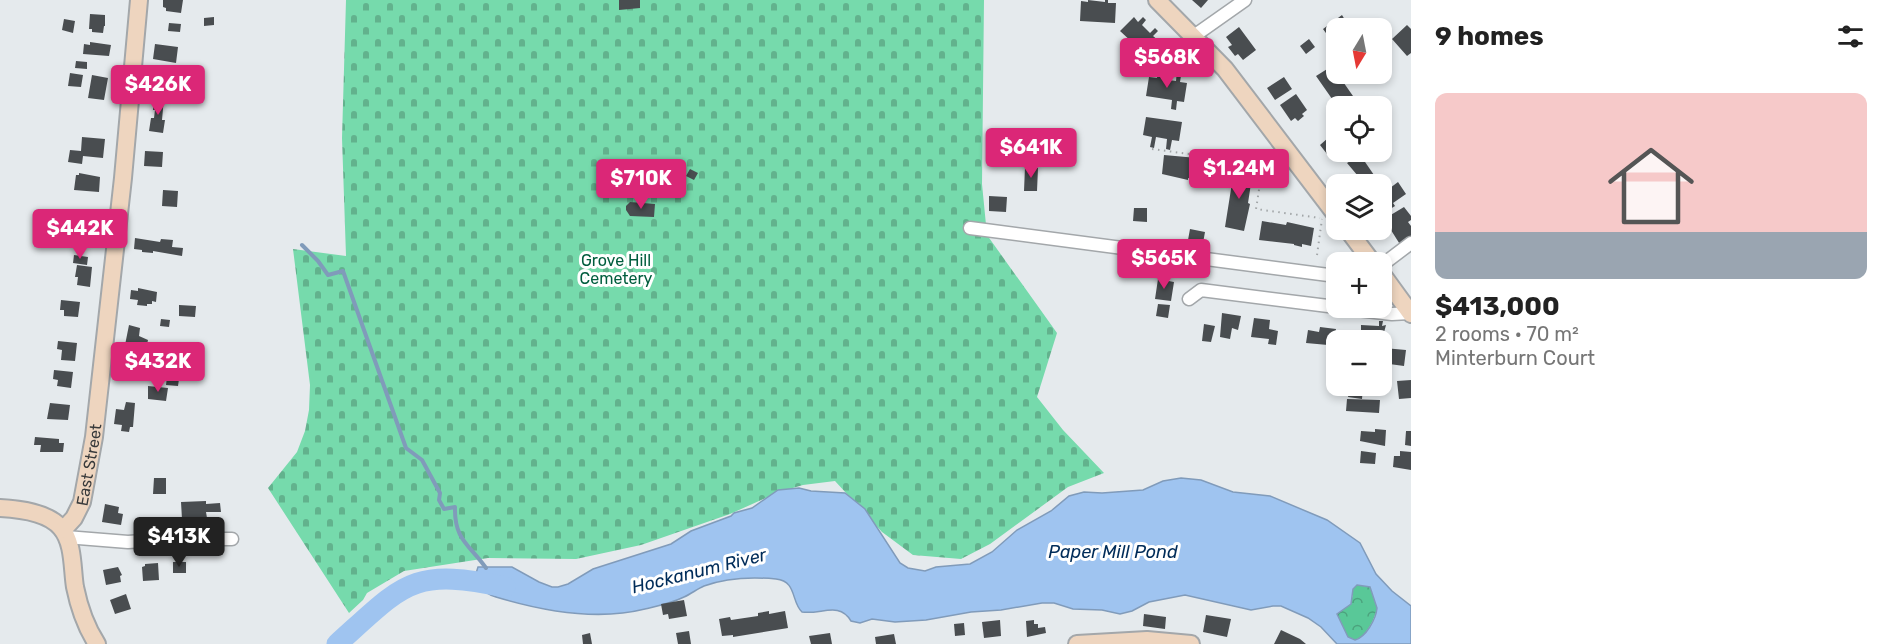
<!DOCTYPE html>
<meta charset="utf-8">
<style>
body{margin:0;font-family:Rubik,sans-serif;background:#f6f6f6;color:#222;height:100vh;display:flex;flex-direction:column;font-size:22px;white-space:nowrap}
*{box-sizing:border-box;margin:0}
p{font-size:20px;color:#767676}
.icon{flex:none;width:33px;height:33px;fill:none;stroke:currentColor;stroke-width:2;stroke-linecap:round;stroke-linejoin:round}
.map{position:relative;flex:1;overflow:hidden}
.panel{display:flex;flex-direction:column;background:#fff;width:480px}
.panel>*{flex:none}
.needle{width:39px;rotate:190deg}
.controls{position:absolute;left:1326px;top:18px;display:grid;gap:12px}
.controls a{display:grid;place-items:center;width:66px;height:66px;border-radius:12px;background:#fff;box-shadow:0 3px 9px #0003;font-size:30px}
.price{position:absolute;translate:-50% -51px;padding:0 14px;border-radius:6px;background:#db2777;color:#fff;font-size:20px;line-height:39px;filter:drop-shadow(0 2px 3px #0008)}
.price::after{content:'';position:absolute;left:50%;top:36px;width:18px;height:14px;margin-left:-9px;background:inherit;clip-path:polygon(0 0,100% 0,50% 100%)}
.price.active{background:#222;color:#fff}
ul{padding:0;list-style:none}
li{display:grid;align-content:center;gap:12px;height:318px;padding:0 24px}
li span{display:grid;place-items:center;height:186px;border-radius:12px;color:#555}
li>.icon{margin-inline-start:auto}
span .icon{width:108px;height:108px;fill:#fffc;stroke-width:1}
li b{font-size:26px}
h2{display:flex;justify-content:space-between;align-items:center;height:72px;padding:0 24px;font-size:26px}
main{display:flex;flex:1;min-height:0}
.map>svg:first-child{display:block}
</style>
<main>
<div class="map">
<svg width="1411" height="644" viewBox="0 0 1411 644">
<defs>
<pattern id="forest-crowns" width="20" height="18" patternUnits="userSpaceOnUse" patternTransform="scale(1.5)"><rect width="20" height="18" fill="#59c898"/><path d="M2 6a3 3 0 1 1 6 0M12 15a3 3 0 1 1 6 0" fill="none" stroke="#4ba37d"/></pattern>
<pattern id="cemetery-stones" width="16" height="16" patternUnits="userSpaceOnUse" patternTransform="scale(1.5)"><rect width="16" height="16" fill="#76daac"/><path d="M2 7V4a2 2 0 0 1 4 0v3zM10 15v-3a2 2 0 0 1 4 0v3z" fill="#62b28d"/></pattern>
</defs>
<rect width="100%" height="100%" fill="#e5eaed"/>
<path fill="url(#forest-crowns)" d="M1357,585l13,2 7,21c-2,11 -11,29 -22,32l-7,-3 -11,-23c10,-9 16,-9 16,-25z"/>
<path fill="url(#cemetery-stones)" d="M346,0h638l-2,184 5,51 70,98 -20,64 26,33 41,43 -36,14 -78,57 -29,15 -48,-4 -31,-23 -47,-51 -32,4 -24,7 -49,22 -89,31 -65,14 -88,-1 -84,13 -37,22 -4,7 -14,13 -81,-125 29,-36 8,-21 4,-21 1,-25 -17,-136 53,7 -4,-118z"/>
<path fill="#9fc4f0" stroke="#809bba" stroke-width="1.5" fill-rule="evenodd" d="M1181,478l20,2 32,12 37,4 57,24 33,23 16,31 16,17 19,15v38h-74l-16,-17 -13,-9 -27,-12h-8l-22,4 -66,-15 -36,7 -17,9 -12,3 -18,-4 -29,-1 -19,-6h-12l-41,7 -30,2 -45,8 -31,2 -23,-3 -12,4 -9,-2c-12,-20 -30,-6 -49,-9 -11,-10 -5,-31 -26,-33 -22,-2 -50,-1 -72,7 -7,3 -13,8 -20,11 -12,6 -26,9 -39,12 -48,12 -103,2 -149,-12 -14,-4 -24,-15 -18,-30h34l27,15 13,5h6l10,-3 25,-15 78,-25 20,-13 40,-15 3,-3 18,-5 26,-18 21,-2 12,3 34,2 20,16 35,54 8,5 17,3 11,-4 34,-3 22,-12 25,-22 34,-19 18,-15 15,-4 18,1 41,-3 20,-9zM1357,585l13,2 7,21c-1,11 -11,29 -22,32l-7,-3 -11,-23 14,-10 2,-15z"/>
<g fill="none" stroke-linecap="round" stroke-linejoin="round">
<path stroke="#809bba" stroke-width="4" d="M302,245l16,16 10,14 15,-4 63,177 16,12 18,33 -1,7 5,9 11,-2c-1,33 15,38 31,61"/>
<path stroke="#9fc4f0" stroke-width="21" d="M337,644c67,-60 74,-77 168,-57"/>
</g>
<path fill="#494d50" d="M163,0h20l-2,13 -15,-2v-3l-3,-1z
M619,0h21v8l-21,2z
M1088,0l17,2v-2h3v3h8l-1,20 -35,-2 1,-20 7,1z
M1192,0h16l-7,8z
M90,14l15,1v11h-1l-1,7 -11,-1v-3h-3z
M1342,15l6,10 -5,3h-7l-2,6 2,2 -5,4 -8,-11z
M214,17v8l-10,1v-8z
M1134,17l4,5 5,-5 3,3 -4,5 8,8 5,-5 3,3 -5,5 6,5 -13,14 -26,-24z
M64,19l11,2 -2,12 -11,-3z
M169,23l12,1 -1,8 -12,-1z
M1407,25l4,4v24l-4,3 -15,-17z
M1239,27l17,23 -13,10 -5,-6 -3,2 -7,-9 4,-2 -6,-8z
M1309,39l6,8 -9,7 -6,-8z
M90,42l21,3 -2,11 -26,-2 1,-10 6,1z
M155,44l23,3 -2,16 -23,-4z
M76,61l11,1v7l-12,-1z
M1332,66l21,30 -16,10 -21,-30z
M1158,67l4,1 -1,11 15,2 1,-11h5l-2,12 7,1 -3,19 -7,-1 -1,9 -5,-1 1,-9 -26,-4 3,-19 8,1z
M70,73l13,2 -2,12 -13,-1z
M92,75l16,3 -4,22 -16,-2z
M1284,77l8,12 -17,11 -8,-12z
M1296,94l11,16 -5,4 2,2 -6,5 -3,-3 -4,3 -11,-16z
M154,97l10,1 -2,22h3l-2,13 -14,-2 2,-13h3l1,-8h-2z
M1146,117l36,5 -3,19 -7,-1 -2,10 -4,-1 1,-10 -11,-2 -2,11 -4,-1 2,-10 -9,-2z
M1336,131v15l-9,8 -7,-9z
M82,137l23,2 -2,19 -20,-2 -1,8 -14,-2 2,-12 11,1z
M145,151l18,1 -1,15 -18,-1z
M1365,152l3,4 -5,3 11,16 -11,7 -16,-19z
M1164,155l44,4 -1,2 9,2 -2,18 -9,-1v2l-17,-4v2l-26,-6z
M677,161l7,5 -5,7 -6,-5z
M1235,164l9,2 -2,10 10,1 -4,26 2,1 -6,27 -19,-4z
M1025,167l13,1 -1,23h-13z
M690,169l8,4 -4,7 -8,-4z
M79,173l21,4 -1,15 -25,-2 2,-15h3z
M1398,182l8,12 -13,9 2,3 -8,5 -1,-2 -4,3v-18z
M163,190l15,1 -1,16 -15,-1z
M989,196l18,1 -1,15 -17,-1z
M630,202l25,2 -1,13 -24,-1 -4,-6v-4z
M1404,207l7,9v4l-3,2 3,4v13l-10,7 -17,-27z
M1134,208h13v14l-14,-1z
M70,210l26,4 -3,16 -26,-4z
M1262,221l24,4 1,-3 27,6 -3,18 -9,-2v3l-8,-2v-1l-35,-4z
M1190,229l15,3 -2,11 -15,-3z
M135,238l25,4 1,-3 12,1 -1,7 11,1 -1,8 -29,-5v2l-11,-1v-2l-8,-1z
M74,255l14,2 -1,8 -14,-2z
M77,265l15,2 -2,20 -13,-2 1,-8h-3z
M1158,279l16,3 -3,19 -16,-2z
M138,288l19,4 -1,10 -4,-1v3h-5v2l-10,-1 1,-5 -8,-1 1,-9 7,1z
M61,300l19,2 -2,15 -14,-1v-6h-4z
M1158,304l12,1 -2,13 -12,-2z
M179,305l17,1 -1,11 -16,-1z
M1222,313l19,3 -3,14 -6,-2 -2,11 -10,-2z
M1254,318l16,2 -1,9 9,2 -2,14 -8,-1 1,-5 -18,-2z
M161,319l9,1 -1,7 -9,-1z
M1379,321h4l-1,5 4,-1 -4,15h-16l1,-7 -6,-1v-7l18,1z
M1204,324l11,2 -4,16 -9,-1z
M129,325l11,3 -1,8 9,4 -2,9 -21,-4z
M1320,327l16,2 -3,21 -6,-1 1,-4 -22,-2 2,-13 11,2z
M58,341l19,2 -2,18 -14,-1 1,-10 -5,-1z
M1384,348l22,2 -2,16 -22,-3v-10h2z
M121,364l18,2 -2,14 -18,-5z
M54,370l19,2 -2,16 -14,-2 1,-6 -5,-1z
M167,377l12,2 -1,7 -12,-1z
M1411,380v18l-12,1 -2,-18z
M148,386l20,2 -2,13 -18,-2z
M1350,386l13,1 -1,12 -14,-2z
M1347,399l33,1 -1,13 -33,-2z
M126,402l9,1 -2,24h-3l-1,5 -8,-1 1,-6 -8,-1 2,-15 8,1z
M50,403l20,2 -2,15 -21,-1z
M1375,429l11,1 -1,16 -25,-5 1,-10 14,1z
M1406,431h5v15l-6,-1z
M35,437l24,2v4h5l-1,9h-23l1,-7h-7z
M1361,451l15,2 -1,11 -15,-1z
M1400,451l11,1v18l-18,-3 1,-11h6z
M154,478h12v16h-13z
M206,501v3l14,-1 1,9h-15l1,6 -15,-1v2h-10l-1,-17z
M105,504l14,3 -1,6 5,1 -2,11 -19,-3z
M173,562h13v11h-13z
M158,563l1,17 -16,1 -1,-14 3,-1v-2z
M118,567l4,8 -2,1 1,6 -15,3 -3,-15z
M126,594l5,15 -16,5 -5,-14z
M684,600l3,16 -18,3 -1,-5 -5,1 -2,-11z
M769,611v3l16,-3 3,17 -55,9v-2l-11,1 -3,-17 11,-2 1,3 27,-4v-3z
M1144,614l22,3 -1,12 -22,-3z
M1206,615l25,4 -4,18 -24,-5z
M1000,620l1,16 -17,2 -2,-16z
M1034,620v4h4v4l7,-1 1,6 -19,4 -1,-16z
M964,623l1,12 -10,1 -1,-12z
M1281,630l19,9 6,5h-32z
M689,631l2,13h-13l-2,-11z
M590,633l2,11h-9l-1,-9z
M830,633l2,11h-21l-2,-8z
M894,634l2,10h-20l-1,-7z"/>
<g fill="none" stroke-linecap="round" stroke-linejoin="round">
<g stroke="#a3a7aa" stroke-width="15">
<path id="street" d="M1194,36l51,-36
M970,228l366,48
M1382,265l29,-22
M1189,299l12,-9 135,17
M1340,308l52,6 18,-1
M66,537l62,5 42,-3h62"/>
</g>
<g stroke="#a3a7aa" stroke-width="20">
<g id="secondary">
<path d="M1157,0l68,69 111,146"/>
<path d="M1348,230l24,32"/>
<path d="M1382,274l29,40"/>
<path d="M0,508c19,1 48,4 61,20 13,15 11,41 14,59 4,20 11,40 22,57"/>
<path id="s1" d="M63,530l11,-12 8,-16 12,-65 29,-259 16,-178"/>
<path d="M1077,644l70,-4 44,4"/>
</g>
</g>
<path stroke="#a1a5a7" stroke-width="2" stroke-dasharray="1.5 4.5" stroke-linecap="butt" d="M1152,149l111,15 -7,45 64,9
M1317,255l5,-36"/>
<use href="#street" stroke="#fff" stroke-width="12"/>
<use href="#secondary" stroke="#eed5bf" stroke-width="16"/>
</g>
<g text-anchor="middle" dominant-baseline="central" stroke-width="6" stroke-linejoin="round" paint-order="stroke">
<g font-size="16" fill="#005d3e" stroke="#fff">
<text x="616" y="260">Grove Hill<tspan x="616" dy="18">Cemetery</tspan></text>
</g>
<g font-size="16" fill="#383a3b" stroke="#fff">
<text stroke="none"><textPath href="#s1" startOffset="72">East Street</textPath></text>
</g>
<g font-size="18" font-style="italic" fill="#002c59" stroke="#fff">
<text x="1113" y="552">Paper Mill Pond</text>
<text transform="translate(699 571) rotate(-14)">Hockanum River</text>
</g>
</g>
</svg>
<div class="controls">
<a><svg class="needle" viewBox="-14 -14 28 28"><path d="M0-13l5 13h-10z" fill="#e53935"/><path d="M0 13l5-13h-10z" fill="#767676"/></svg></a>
<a><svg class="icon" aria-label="locate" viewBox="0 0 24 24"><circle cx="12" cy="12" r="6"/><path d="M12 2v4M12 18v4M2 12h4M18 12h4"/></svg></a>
<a><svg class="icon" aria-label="layers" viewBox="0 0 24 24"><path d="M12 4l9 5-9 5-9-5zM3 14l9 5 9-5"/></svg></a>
<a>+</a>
<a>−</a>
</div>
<b class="price" style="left:1167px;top:89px">$568K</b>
<b class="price" style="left:158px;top:116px">$426K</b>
<b class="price" style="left:1031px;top:179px">$641K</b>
<b class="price" style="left:1239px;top:200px">$1.24M</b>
<b class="price" style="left:641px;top:210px">$710K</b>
<b class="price" style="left:80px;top:260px">$442K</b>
<b class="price" style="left:1164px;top:290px">$565K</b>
<b class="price" style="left:158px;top:393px">$432K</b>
<b class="price active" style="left:179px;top:568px">$413K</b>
</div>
<section class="panel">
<h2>9 homes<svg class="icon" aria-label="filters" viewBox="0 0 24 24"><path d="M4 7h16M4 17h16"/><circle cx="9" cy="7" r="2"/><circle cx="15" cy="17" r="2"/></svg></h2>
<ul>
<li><span style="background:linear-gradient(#f6c9c9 75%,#9aa5b1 0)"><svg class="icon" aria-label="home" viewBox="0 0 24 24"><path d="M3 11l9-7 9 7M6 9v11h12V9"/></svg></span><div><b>$413,000</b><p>2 rooms · 70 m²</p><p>Minterburn Court</p></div></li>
</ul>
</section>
</main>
